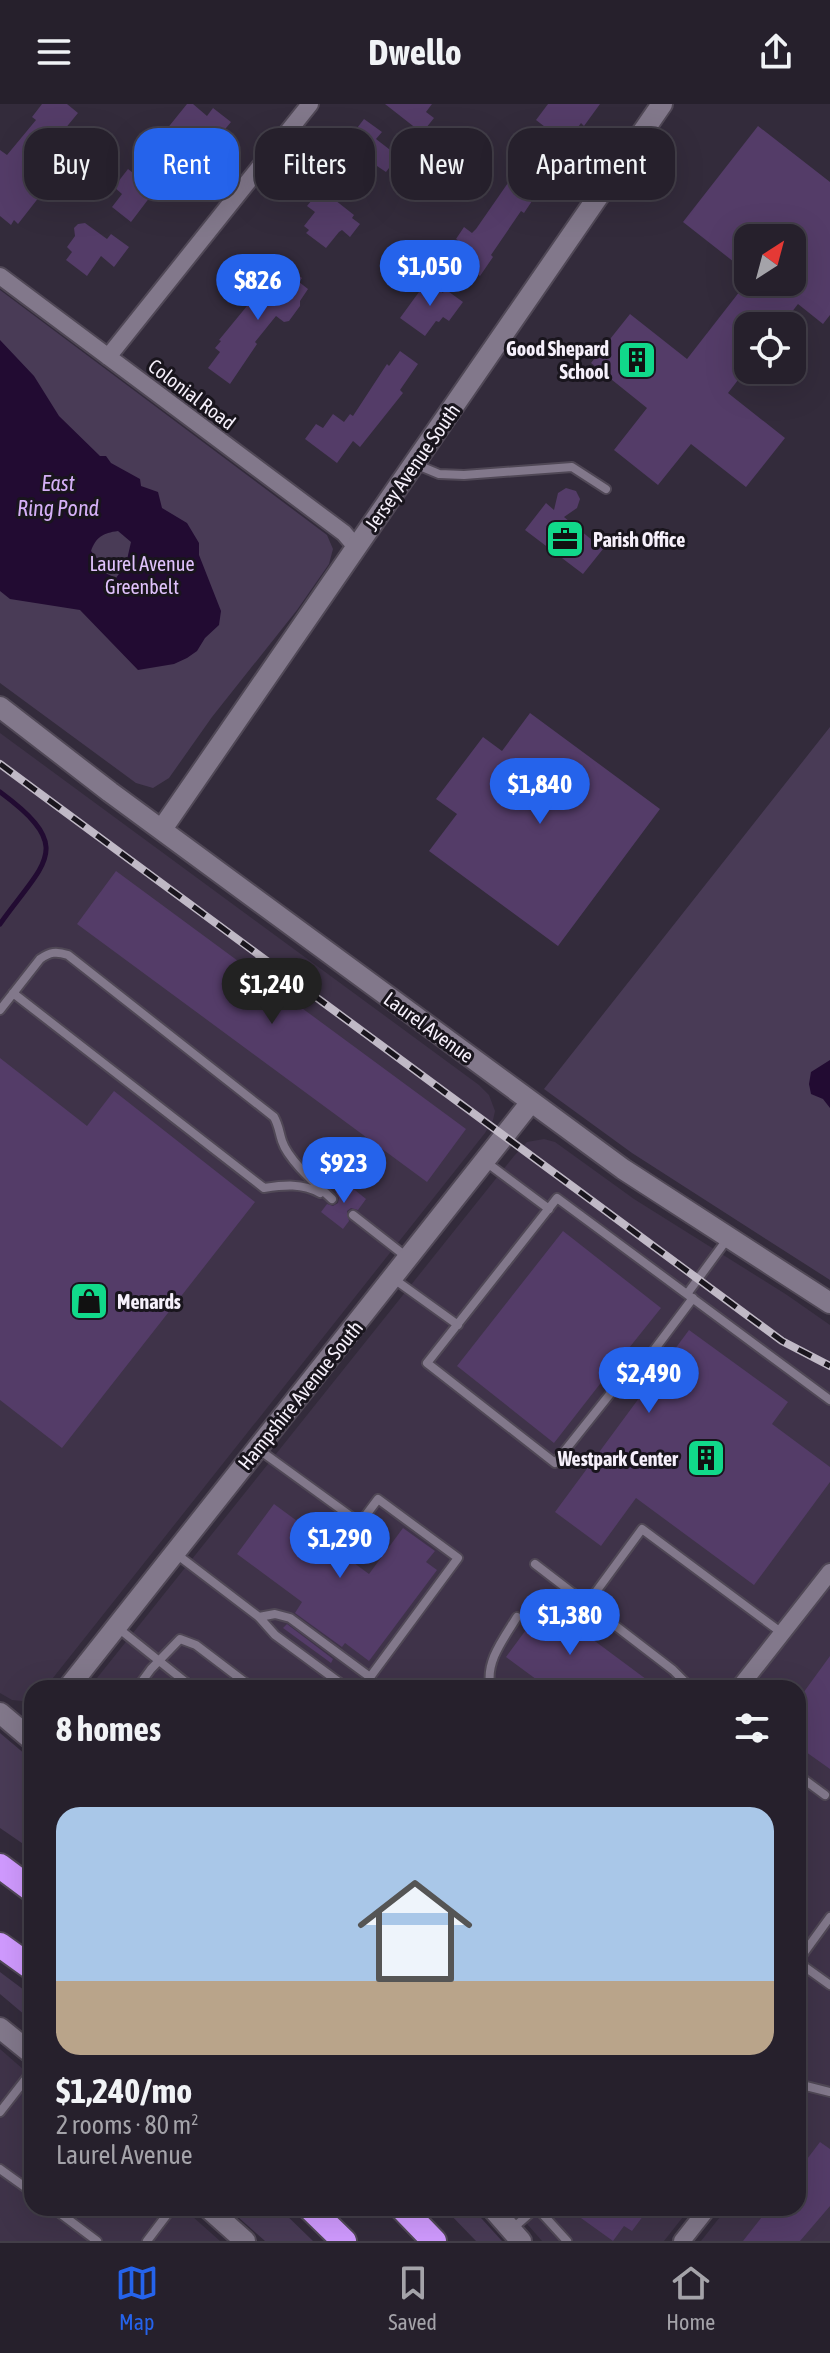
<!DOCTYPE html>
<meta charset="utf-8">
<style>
body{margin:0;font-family:"Asap Condensed",sans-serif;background:#322d38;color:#f1f3f6;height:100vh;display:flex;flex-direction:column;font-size:30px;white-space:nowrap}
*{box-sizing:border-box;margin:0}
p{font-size:26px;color:#a4a3a9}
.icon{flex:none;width:44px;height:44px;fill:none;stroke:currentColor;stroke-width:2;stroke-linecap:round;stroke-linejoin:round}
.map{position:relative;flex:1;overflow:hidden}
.side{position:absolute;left:24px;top:1576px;width:782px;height:536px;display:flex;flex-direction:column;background:#26202c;border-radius:24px;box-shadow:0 8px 32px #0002,0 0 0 2px #423e48}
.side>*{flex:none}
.top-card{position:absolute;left:24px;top:24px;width:782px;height:72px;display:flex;gap:16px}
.needle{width:52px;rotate:36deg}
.fabs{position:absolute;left:734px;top:120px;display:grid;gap:16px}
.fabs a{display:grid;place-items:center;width:72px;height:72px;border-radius:16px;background:#26202c;box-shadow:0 8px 32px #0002,0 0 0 2px #423e48;font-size:40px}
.price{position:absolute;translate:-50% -68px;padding:0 18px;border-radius:28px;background:#2563eb;color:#fff;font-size:26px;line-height:52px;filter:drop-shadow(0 2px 4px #0008)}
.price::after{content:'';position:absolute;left:50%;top:48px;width:24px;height:18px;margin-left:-12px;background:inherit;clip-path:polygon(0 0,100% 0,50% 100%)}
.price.current{background:#222;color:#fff}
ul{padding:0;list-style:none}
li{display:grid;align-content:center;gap:16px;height:424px;padding:0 32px}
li+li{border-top:2px solid #423e48}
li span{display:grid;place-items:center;height:248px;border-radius:24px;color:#555}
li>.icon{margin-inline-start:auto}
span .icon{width:144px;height:144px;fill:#fffc;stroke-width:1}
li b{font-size:34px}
h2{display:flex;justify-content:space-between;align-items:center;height:96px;padding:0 32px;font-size:34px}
.chip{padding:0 28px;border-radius:24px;background:#26202c;box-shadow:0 8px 32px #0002,0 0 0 2px #423e48;font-size:28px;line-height:72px}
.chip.current{background:#2563eb;color:#fff}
header{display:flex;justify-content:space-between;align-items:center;height:104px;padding:0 32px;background:#26202c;font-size:36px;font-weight:700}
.menu{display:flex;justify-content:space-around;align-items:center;height:112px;border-top:2px solid #423e48;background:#26202c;font-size:22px;color:#a4a3a9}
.menu a{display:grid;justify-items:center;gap:4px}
.menu .current{color:#2563eb}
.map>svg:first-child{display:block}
</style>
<header><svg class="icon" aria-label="menu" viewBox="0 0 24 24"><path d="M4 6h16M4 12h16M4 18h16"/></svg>Dwello<svg class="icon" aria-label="share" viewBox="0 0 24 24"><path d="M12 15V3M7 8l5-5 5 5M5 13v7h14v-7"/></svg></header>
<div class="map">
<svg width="830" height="2137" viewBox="0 0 830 2137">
<rect width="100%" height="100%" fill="#332b3b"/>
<path fill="#3f3349" d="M0,629l479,352 10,10 6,16 -2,9 -8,13 -440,555h-13v11l-10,2 -10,-1 -12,-7z
M544,1035l11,3 79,57 153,96 43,30v916h-129l26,-33h71v-95l8,-31 1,-22 -9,-36v-336h-709l425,-532 13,-14z
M0,1945l32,28v131h151l37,33h-220z
M513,2104h177l-26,33h-122z"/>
<path fill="#493b56" d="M0,186l327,245 6,14 -4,15 -32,46 -85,107 -43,61 -16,10 -17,-5 -136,-100z
M830,623v553l-198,-127 -88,-64z
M0,1629l32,27v90l-32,-22z
M0,1868l32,24v25l-32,-27z
M228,2104h51l34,33h-48z
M444,2104h28l30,33h-26z"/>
<path fill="#220b32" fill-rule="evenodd" d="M0,236l34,36 25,40 41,40h6l5,7 29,16 1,7 17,6 4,16 25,15 12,20v12l22,56 -2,14 -14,13 -8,13 -10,7 -13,6 -36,6 -58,-60 -70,-11 -10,-8zM118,427l13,11 -5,22 -10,14 -13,-6 -3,-10 -9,-11c5,-14 12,-18 27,-20z
M830,956v48l-7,-9 -12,-5 -2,-10 2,-12z"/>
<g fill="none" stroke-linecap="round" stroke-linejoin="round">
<path stroke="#220b32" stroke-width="5" d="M0,688c76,56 45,69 0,132"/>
</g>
<path fill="#543c68" d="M42,0h25l11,9 -50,61 12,9 -3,5 6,4 -25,32 -4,-4 -3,5 -11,-9v-66l7,5 29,-35 -4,-3z
M187,0h6l14,12 6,-8 18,14 -15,18 -13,-11 -17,18 -20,-17z
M385,0h47l-6,8 8,6 -12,15z
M548,0h52l-16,22 -3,-3 -39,55 2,1 -8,11 2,2 -14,21 -3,-2 -30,44 2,2 -13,19 -25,-17 10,-14 -9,-6 8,-12 8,6 4,-4 45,-65 3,2 25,-36 -13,-10z
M364,15l18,13 -6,7 22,17 -12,16 -9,-6 -10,14 -26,-20 16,-19 -6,-5z
M758,22l72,56v133l-7,9 -25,-20 -17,22h-33v41l-20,26 57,45 -39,49 -55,-43 -33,41 -44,-35 33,-42 -56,-45 39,-49 57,45 60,-77h45v-44h-44v35l-65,-51z
M149,58l17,14 -35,46 -19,-15 10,-13 -8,-7 14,-18 9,7z
M321,85l33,26 -2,3 8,6 -10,13 -8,-7 -3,2 -13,16 -20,-15 3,-3 -5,-4 11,-14 -8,-6z
M85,119l22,16 4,-5 18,13 -15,20 -13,-11 -14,20 -21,-16 6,-8 -5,-5 8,-11 -1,-8 4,-4z
M287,162l15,12 -3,4 9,7 -8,12v5l-11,15 -5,1 -8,-6 -21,26 2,2 -27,40 -22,-16 12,-16 -5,-4 6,-7 -2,-1 51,-62 2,1 9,-11 3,2z
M427,177l16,12 2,-4 18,13 -14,19 -6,-4 -4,5 -3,-1 -11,15 -25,-18z
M400,247l18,13 -18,26 3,3 -43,54 -7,-6 -16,22 -32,-24 11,-15 7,4 10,-14 11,8 6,-8 3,2 34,-52 2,2z
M566,384l10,3 4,8 -3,9 -13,9 39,32 -20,25 -58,-44 21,-27 8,7 4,-17z
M530,609l130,96 -102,137 -129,-95 28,-37 -21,-15 47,-62 19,14z
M116,767l350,258 -39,53 -350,-258z
M0,954l87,68 27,-35 141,111 -193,246 -62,-48z
M345,1078l21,17 -8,11 -7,-2 -4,3 2,10 -6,8 -22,-17 6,-8 6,2 5,-3 1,-5 -3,-5z
M563,1127l98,77 -36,45 30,23 34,-46 99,72 -16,22 58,43v15l-76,103 -118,-87 -35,48 -46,-34 90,-122 -31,-24 -60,77 -97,-77z
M274,1400l95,70 34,-46 32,23 -9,11 11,8 -68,91 -24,-18 -3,4 -47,-34 7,-11 -65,-48z
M545,1500l113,84h-110l-42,-31z
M287,1520l46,35 -2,4 -48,-35z
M830,1552v113l-24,-17 -8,11v-63z
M820,2038l10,7v57l-30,35h-57l26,-33h29v-37z
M567,2104h82l-17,23 -8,-5 -11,15z"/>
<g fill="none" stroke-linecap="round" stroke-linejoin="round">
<g stroke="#504856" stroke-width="12">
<path id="service" d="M415,360l24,10 25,1 108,-8 34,22
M13,889l251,195c20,-3 38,-5 56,5
M0,906l40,-51c10,-7 16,-8 28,-4l206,162c5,9 5,15 8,24 6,19 35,44 50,58
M486,1058l63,47
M353,1111l55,43
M394,1175l64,46
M687,1190l41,-56
M648,1254l45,-60
M618,1280l-63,79 -128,-100 130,-165 273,202
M258,1345l102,74 18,-24 80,59 -96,130
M175,1449l84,64 16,18 72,53
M535,1460l138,106 18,18
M587,1500l55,-75 140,104
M259,1513l16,-3 15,4 80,59
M118,1524l75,60
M137,1584l14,-19 29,-30 16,6 50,38 1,5
M491,1584c-7,-25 13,-50 26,-71
M798,1671l27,20
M798,1857l32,-44
M798,1858l32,23
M798,1980l32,8
M0,2008l32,-41
M0,2065l32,23
M53,2104l44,33
M537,2104l30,33
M512,2125l24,-21
M147,2137l25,-33"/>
</g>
<g stroke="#504856" stroke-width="20">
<path id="minor" d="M0,172l344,257 12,14
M108,253l202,-253
M739,1584l91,-116
M682,2137l26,-33"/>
</g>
<g stroke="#504856" stroke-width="24">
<path id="tertiary" d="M0,603l110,85 513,377 207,134
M162,725l500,-725
M68,1584l463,-586
M0,1609l32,27
M0,1924l32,26
M208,2104l37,33
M492,2104l29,33"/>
</g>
<g stroke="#504856" stroke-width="28">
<path id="motorway" d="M0,1762l32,24
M0,1841l32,23
M310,2104l34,33
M402,2104l32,33"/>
</g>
<use href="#service" stroke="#82788b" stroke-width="8"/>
<use href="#minor" stroke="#82788b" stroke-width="16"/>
<use href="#tertiary" stroke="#82788b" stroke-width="20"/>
<use href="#motorway" stroke="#d09aff" stroke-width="24"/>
<g stroke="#c0b9c6" stroke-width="8">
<path id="rail" d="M0,660l782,577 48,25"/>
</g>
<use href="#rail" stroke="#19151d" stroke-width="5" stroke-dasharray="15" stroke-linecap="butt"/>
</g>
<defs>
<g id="building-square" transform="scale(2)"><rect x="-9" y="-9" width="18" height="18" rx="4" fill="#11d98a" stroke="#19151d"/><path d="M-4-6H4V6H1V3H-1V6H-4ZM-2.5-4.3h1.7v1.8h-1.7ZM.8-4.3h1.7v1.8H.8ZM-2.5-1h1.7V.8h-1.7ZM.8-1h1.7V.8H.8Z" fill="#111"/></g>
<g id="office-square" transform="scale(2)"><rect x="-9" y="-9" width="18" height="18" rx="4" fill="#11d98a" stroke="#19151d"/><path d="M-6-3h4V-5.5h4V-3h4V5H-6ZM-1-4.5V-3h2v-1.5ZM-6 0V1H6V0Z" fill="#111"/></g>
<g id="shop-square" transform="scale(2)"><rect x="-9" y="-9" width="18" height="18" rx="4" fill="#11d98a" stroke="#19151d"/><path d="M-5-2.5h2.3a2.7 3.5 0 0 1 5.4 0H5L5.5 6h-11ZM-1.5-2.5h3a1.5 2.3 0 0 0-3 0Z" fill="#111"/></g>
</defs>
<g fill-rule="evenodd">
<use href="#building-square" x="637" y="256"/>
<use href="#office-square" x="565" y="435"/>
<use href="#shop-square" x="89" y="1197"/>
<use href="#building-square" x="706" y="1354"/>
</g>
<g text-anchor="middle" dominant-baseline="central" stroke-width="6" stroke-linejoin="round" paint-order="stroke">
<g font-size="20" font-weight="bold" fill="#f6f0fb" stroke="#19151d" text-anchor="end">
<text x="609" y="244">Good Shepard<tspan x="609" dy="23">School</tspan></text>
<text x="593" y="435" text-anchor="start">Parish Office</text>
<text x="117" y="1197" text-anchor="start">Menards</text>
<text x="678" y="1354">Westpark Center</text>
</g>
<g font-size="20" fill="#f6f0fb" stroke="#19151d">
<text transform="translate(192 290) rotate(37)">Colonial Road</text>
<text transform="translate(412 363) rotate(-55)">Jersey Avenue South</text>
<text transform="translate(429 923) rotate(36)">Laurel Avenue</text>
<text transform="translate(300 1291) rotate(-51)">Hampshire Avenue South</text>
</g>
<g font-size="20" fill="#e0c2fc" stroke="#19151d">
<text x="142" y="459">Laurel Avenue<tspan x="142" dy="23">Greenbelt</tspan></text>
</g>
<g font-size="22" font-style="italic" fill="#d5b0f7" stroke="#19151d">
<text x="58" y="379">East<tspan x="58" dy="25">Ring Pond</tspan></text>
</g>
</g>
</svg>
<div class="fabs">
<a><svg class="needle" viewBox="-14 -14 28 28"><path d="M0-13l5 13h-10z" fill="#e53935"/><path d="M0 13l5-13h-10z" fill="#a4a3a9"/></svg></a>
<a><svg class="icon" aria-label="locate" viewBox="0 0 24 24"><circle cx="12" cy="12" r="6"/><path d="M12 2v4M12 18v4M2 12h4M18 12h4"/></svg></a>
</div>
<b class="price" style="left:430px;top:204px">$1,050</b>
<b class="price" style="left:258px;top:218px">$826</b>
<b class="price" style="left:540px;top:722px">$1,840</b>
<b class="price current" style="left:272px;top:922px">$1,240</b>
<b class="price" style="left:344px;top:1101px">$923</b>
<b class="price" style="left:649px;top:1311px">$2,490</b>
<b class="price" style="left:340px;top:1476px">$1,290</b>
<b class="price" style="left:570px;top:1553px">$1,380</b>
<div class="top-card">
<a class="chip">Buy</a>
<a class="chip current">Rent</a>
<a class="chip">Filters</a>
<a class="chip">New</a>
<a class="chip">Apartment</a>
</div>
<section class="side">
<h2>8 homes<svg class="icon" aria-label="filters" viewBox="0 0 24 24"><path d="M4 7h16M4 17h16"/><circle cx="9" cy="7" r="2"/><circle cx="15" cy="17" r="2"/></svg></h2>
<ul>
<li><span style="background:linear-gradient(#a9c7e8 70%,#b9a48a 0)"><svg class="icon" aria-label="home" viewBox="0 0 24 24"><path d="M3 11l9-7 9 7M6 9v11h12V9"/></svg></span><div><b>$1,240/mo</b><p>2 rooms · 80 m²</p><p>Laurel Avenue</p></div></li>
</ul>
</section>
</div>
<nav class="menu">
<a class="current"><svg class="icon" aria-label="map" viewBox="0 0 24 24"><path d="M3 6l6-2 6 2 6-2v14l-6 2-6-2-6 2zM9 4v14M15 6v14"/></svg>Map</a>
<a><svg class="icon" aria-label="saved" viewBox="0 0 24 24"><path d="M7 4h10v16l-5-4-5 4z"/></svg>Saved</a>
<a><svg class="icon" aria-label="home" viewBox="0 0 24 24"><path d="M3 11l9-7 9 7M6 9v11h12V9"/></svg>Home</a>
</nav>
